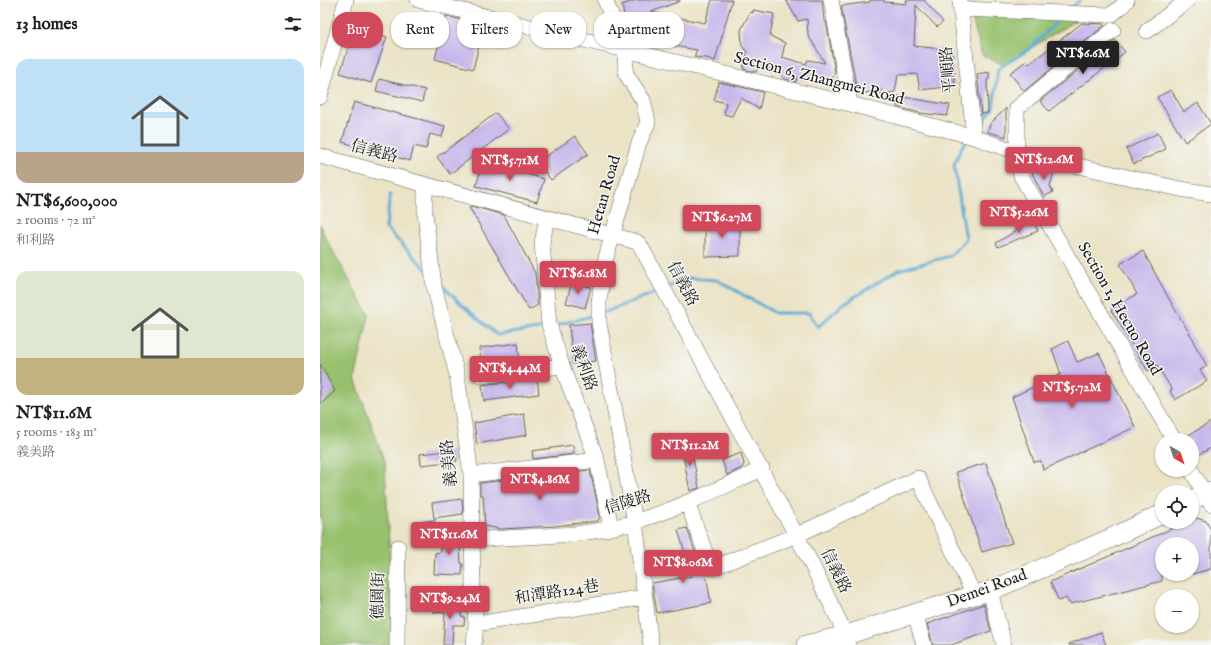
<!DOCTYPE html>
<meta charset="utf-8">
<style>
body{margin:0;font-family:"IM FELL English","Noto Serif TC",serif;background:#f6f6f6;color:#202124;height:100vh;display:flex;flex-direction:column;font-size:15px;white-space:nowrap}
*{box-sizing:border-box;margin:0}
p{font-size:13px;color:#757577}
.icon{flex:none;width:22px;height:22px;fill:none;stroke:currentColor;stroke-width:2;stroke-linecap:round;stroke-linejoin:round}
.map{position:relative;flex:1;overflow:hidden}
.panel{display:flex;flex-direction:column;background:#fff;width:320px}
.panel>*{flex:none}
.top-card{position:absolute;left:12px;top:12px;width:380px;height:36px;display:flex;gap:8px}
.needle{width:26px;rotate:141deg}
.buttons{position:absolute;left:835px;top:433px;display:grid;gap:8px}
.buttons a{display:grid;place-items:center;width:44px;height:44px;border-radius:50%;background:#fff;box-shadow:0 1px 3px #0004;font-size:20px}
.price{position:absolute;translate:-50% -34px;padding:0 9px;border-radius:4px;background:#d1495b;color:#fff;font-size:13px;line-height:26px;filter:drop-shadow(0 1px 2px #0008)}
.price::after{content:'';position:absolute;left:50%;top:24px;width:12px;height:9px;margin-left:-6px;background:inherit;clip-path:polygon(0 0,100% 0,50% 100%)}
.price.selected{background:#222;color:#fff}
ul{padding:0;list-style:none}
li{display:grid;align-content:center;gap:8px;height:212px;padding:0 16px}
li span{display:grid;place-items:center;height:124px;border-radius:12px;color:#555}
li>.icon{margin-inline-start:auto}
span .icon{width:72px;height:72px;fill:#fffc;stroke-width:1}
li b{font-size:17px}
h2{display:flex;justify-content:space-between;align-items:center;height:48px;padding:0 16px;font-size:17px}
.chip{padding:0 14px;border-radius:16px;background:#fff;box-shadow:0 1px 3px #0004;font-size:14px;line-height:36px}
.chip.selected{background:#d1495b;color:#fff}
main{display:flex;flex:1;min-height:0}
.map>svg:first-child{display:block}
</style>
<main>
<section class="panel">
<h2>13 homes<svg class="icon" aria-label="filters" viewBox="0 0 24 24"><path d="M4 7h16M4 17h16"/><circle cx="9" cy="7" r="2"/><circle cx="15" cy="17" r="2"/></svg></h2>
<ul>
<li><span style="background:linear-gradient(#bfe0f5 75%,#b9a48a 0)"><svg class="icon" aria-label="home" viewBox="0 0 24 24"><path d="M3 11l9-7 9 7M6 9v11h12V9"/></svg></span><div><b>NT$6,600,000</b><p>2 rooms · 72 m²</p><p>和利路</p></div></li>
<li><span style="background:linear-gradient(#dfe7d0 70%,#c2b280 0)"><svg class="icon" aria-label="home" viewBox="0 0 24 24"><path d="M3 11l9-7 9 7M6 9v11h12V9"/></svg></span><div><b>NT$11.6M</b><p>5 rooms · 183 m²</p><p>義美路</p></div></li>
</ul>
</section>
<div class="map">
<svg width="891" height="645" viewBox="0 0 891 645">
<rect width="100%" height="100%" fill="#f6f6f2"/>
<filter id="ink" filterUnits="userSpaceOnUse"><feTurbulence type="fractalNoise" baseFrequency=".025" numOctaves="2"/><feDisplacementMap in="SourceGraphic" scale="8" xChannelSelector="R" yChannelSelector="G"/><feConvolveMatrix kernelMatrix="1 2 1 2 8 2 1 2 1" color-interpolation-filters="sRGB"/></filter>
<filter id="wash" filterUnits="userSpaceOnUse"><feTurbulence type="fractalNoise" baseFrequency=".012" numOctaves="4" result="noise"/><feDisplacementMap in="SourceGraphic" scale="16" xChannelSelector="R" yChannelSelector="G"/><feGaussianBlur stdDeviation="0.9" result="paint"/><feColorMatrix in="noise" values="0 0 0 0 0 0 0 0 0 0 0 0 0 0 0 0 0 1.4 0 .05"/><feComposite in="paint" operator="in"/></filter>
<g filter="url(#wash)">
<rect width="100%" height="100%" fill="#ebe3c6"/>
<path fill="#98c16d" stroke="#5a6e44" d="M650,10l111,7 -77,48 -22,-10z
M0,224l5,13 44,78 -14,64 30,84 9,182h-74v-109l2,-14 -2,-5z"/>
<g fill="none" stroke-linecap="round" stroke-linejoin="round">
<path stroke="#59aad3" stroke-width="3" d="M751,8l9,-8
M659,126l14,-17 5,-40 30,-19 33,-32
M70,195l-4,33 40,41
M120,283l22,22 35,30 48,-7
M348,287l21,-9 28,2 58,33h34l9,14 25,-23 55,-34 52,-14 16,-17 -12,-74 7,-17 7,-8
M283,313l56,-22
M234,326l41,-11"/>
</g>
<g id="blocks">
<path fill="#c7b8eb" d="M316,0h44v1l-29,11 54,11 7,-23h20l-17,61 -8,-3 -13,-1 3,-7 -51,-9 5,-21 -22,10 -5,-13 -2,-12z
M466,0h36l2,21h2l9,51 -5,12 -22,-6v2l-11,-2 -1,4 -14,-4v-5l-23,-7 -3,6 -13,-3 4,-17 -5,-6 -1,-16 9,-18 3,1v-3l21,4 -4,22 15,7 -3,14 24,7 2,-4 17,3 -17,-28 -1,-16 -9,2z
M550,0h14v2l23,2 -1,-4h18l19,22 -6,5 -21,-22 -2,41 36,4 2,3 3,33 -35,4 -3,-16 -19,1 -3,17 -15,2 1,-5 -23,6 -17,-89 29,-4z
M126,16l38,9 -11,44 -38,-10z
M762,23l21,1 2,1 -81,66 -14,-18 16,-12 3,3z
M31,26l36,11 -16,46 -31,-10 10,-30 -4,-1z
M795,40l10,12 -76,59 -9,-10z
M669,72v7l-2,1 1,33 -7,1 -4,-40z
M59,79l46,11 -3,12 -46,-11z
M399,82l44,10 -4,17 -18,-11 -9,18 -8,-2 2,-11 -12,-3z
M851,90l13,22 14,-9 13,21 -26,18 -28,-45z
M577,96l53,9 -3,11 -27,-3 -23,-6z
M34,102l91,24 -3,11 -12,-3 -4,15 -12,-3 -4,15 -68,-19z
M686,108v29l-18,-5 2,-8z
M176,113l13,16 -59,45 -13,-17z
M838,133l8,16 -32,15 -8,-15z
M255,136l13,18 -37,26 -13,-18z
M163,162l61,17 -7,23 -61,-16z
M719,168l15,4 -4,14 3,6 -9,5 -11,-22 -1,-3z
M151,206l33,9 31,58 3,32 -9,5 -60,-103z
M420,221v35l-35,1v-35z
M714,222l4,9 -40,16 -2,-4 28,-17z
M823,251l30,55 22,36 -1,1 13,23 -7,4 7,11 -32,19 -5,-9 2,-1 -15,-25 -9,6 -37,-61 26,-16 -17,-30z
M252,282l19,5 -6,21 -19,-5z
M270,323l6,38 -23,3 -4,-39z
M748,341l9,21 22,-9 36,74 -92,43 -2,-9 -7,1 -22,-65 49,-23 -9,-25z
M198,343l2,19 -38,5 -3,-19z
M0,364l15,27 -15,14z
M217,378l2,16 -55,7 -2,-16z
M204,414l3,21 -50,9 -3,-21z
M891,422v26l-13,7 -6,-10v-5h-3l-2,-4z
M370,443l9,45 -9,3 -9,-46z
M253,445l1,9 -41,5 -1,-8z
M135,450l2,11 -36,4 -1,-11z
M421,453l3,11 -2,4 -15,7 -5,-15z
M666,463l26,80 -30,9 -26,-80z
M270,470l10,46 -2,5 -43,5 -55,3 -15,-3 -2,-31h-3v-12z
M142,499l1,15 -29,4 -2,-15z
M876,518l10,3 5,9v39l-19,5v-30h-30v37l-92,23 -4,-6 -7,3 -9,-19 137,-60h5v-2z
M114,520l2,11 -15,2 -2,-11z
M367,528l15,46h3l1,1 5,28 -54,10 -5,-30 40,-7 -14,-46z
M143,534v13h-3l1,16 2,1 -1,11 -28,-1 1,-21 6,-1 -2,-15z
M113,604l29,1 -1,11 4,1 -1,8h-11l-1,20h-9l2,-32 -12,-1z
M664,604l7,27 -40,14h-18l-6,-21z
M781,632l5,13h-37v-1z"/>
</g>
</g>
<g filter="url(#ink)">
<use href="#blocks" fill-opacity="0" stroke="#646258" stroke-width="1"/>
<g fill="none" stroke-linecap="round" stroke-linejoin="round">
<g stroke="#646258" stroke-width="16">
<path id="minor" d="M98,0l432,104 124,33 43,15 163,37 31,5
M285,0l20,50 1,24 17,26 5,22 -9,21 -35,122 -5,37v21l36,199 16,123
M511,0l19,104
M640,1l14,136
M642,9l149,6 11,-9 5,-6
M793,30l-96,78v44l4,24 153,264
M827,31l41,-31
M0,97l26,-97
M0,156l317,86 3,3 169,314 37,76 2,10
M105,185v28l9,73 23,89 14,100 2,111 3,38 -2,21
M227,218l-5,25 7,81 13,42 35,94 14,67
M161,376l81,-10
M871,470l20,34
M151,475l126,-15
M367,502l20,55 5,11 85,-33 121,-57 56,117
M152,540c44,-4 90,-2 134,-11 54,-11 105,-37 156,-60
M670,591l14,54
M595,614l9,31
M156,624l169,-27
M77,645l1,-98"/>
</g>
<g stroke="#646258" stroke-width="20">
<path id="major" d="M872,500l19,-9
M486,645l40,-10 128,-40 16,-4 119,-52 53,-25"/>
</g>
<use href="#minor" stroke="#fff" stroke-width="15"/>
<use href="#major" stroke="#fff" stroke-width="19"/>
</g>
</g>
<g text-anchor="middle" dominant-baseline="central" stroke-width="3" stroke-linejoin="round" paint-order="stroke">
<g font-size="16" fill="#1c1c1c" stroke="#f6f6f2">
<text transform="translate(629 70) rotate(-95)">平順路</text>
<text transform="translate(499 79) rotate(14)">Section 6, Zhangmei Road</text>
<text transform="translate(54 152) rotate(15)">信義路</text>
<text transform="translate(285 195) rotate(-74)">Hetan Road</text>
<text transform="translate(362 284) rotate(62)">信義路</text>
<text transform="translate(799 309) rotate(60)">Section 1, Hecuo Road</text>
<text transform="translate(263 368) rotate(70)">義利路</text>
<text transform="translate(130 463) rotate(-96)">義美路</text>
<text transform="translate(308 503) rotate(-17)">信陵路</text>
<text transform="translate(515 571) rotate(64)">信義路</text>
<text transform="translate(667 589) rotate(-20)">Demei Road</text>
<text transform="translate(237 593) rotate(-9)">和潭路124巷</text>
<text transform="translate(59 596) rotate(-89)">德園街</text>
</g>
</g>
</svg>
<div class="buttons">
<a><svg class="needle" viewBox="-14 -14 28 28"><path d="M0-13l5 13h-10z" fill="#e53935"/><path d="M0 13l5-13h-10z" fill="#757577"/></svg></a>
<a><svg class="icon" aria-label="locate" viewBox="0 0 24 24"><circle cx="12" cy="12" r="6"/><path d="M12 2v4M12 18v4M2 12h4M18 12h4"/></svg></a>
<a>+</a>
<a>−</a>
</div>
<b class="price selected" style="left:763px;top:75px">NT$6.6M</b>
<b class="price" style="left:724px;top:181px">NT$12.6M</b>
<b class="price" style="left:190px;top:182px">NT$5.71M</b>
<b class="price" style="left:699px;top:234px">NT$5.26M</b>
<b class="price" style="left:402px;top:239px">NT$6.27M</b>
<b class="price" style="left:258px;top:295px">NT$6.18M</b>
<b class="price" style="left:190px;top:390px">NT$4.44M</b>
<b class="price" style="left:752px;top:409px">NT$5.72M</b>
<b class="price" style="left:370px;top:467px">NT$11.2M</b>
<b class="price" style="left:220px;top:501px">NT$4.86M</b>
<b class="price" style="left:129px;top:556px">NT$11.6M</b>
<b class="price" style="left:363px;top:584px">NT$8.06M</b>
<b class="price" style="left:130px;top:620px">NT$9.24M</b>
<div class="top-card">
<a class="chip selected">Buy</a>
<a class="chip">Rent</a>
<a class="chip">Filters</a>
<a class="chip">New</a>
<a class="chip">Apartment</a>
</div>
</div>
</main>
